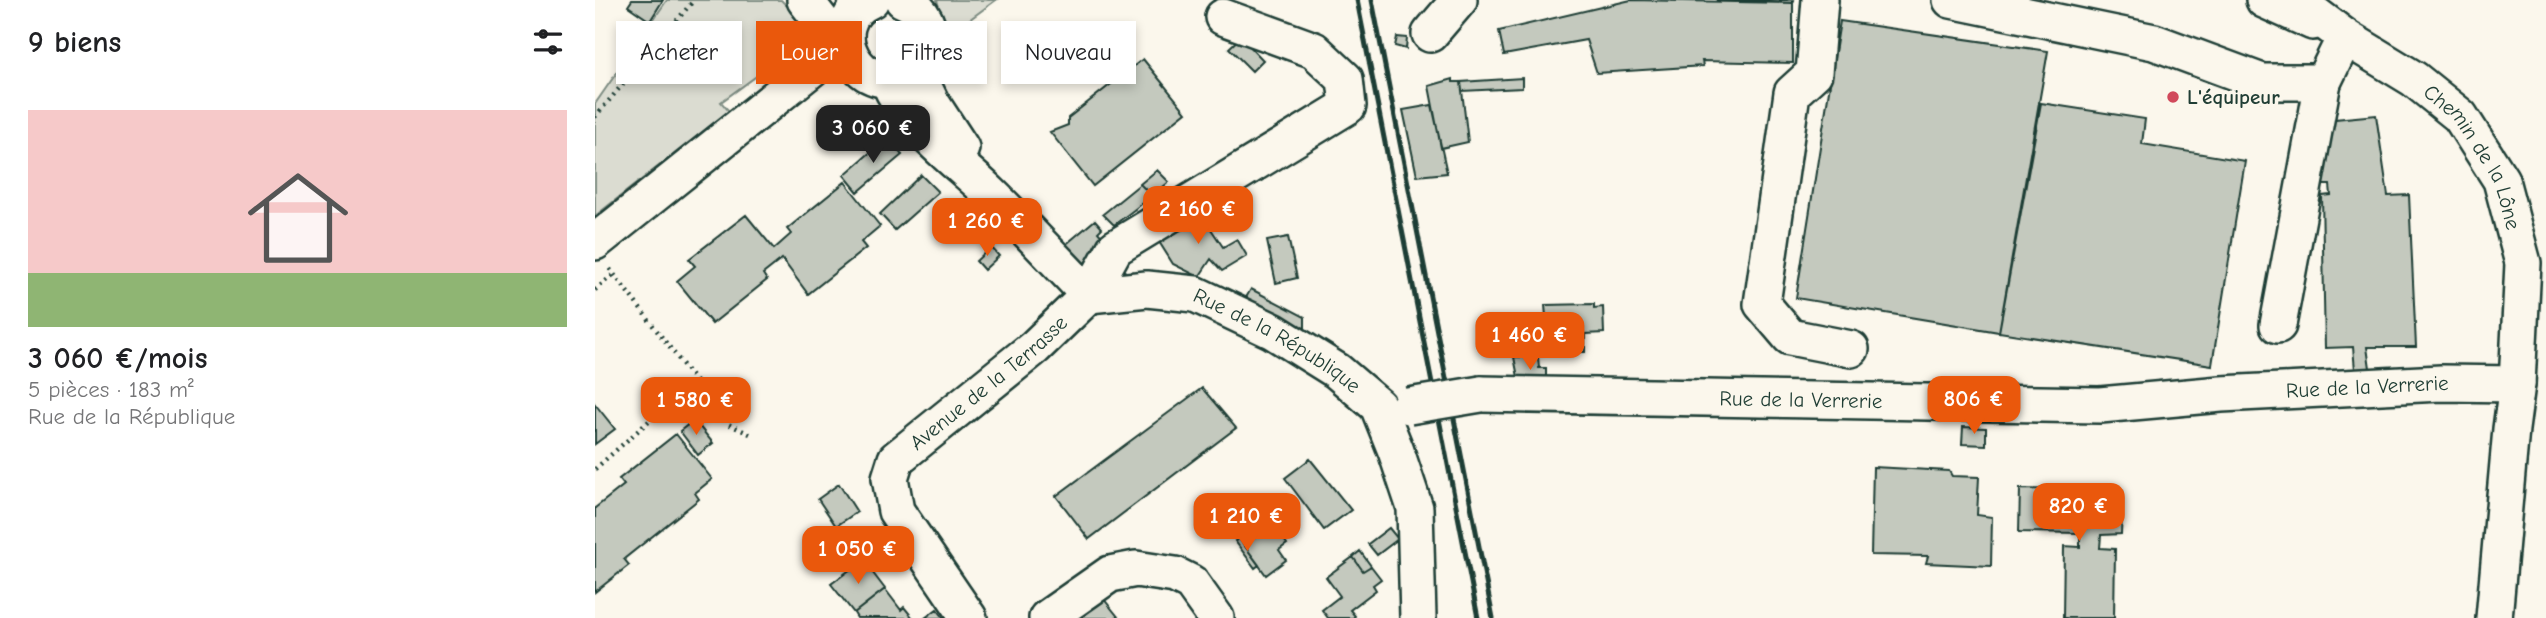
<!DOCTYPE html>
<html lang="fr">
<meta charset="utf-8">
<style>
body{margin:0;font-family:"Comic Neue",sans-serif;background:#f6f6f6;color:#202124;height:100vh;display:flex;flex-direction:column;font-size:26px;white-space:nowrap}
*{box-sizing:border-box;margin:0}
p{font-size:23px;color:#757577}
.icon{flex:none;width:38px;height:38px;fill:none;stroke:currentColor;stroke-width:2;stroke-linecap:round;stroke-linejoin:round}
.map{position:relative;flex:1;overflow:hidden}
.drawer{display:flex;flex-direction:column;background:#fff;width:595px}
.drawer>*{flex:none}
.hud{position:absolute;left:21px;top:21px;width:665px;height:63px;display:flex;gap:14px}
.price{position:absolute;translate:-50% -60px;padding:0 16px;border-radius:14px;background:#ea580c;color:#fff;font-size:23px;line-height:46px;filter:drop-shadow(0 2px 4px #0008)}
.price::after{content:'';position:absolute;left:50%;top:42px;width:21px;height:16px;margin-left:-10px;background:inherit;clip-path:polygon(0 0,100% 0,50% 100%)}
.price.selected{background:#222;color:#fff}
ul{padding:0;list-style:none}
li{display:grid;align-content:center;gap:14px;height:371px;padding:0 28px}
li span{display:grid;place-items:center;height:217px;border-radius:0px;color:#555}
li>.icon{margin-inline-start:auto}
span .icon{width:126px;height:126px;fill:#fffc;stroke-width:1}
li b{font-size:30px}
h2{display:flex;justify-content:space-between;align-items:center;height:84px;padding:0 28px;font-size:30px}
.tag{padding:0 24px;border-radius:0px;background:#fff;box-shadow:0 4px 10px #0003;font-size:24px;line-height:63px}
.tag.selected{background:#ea580c;color:#fff}
main{display:flex;flex:1;min-height:0}
.map>svg:first-child{display:block}
</style>
<main>
<section class="drawer">
<h2>9 biens<svg class="icon" aria-label="filters" viewBox="0 0 24 24"><path d="M4 7h16M4 17h16"/><circle cx="9" cy="7" r="2"/><circle cx="15" cy="17" r="2"/></svg></h2>
<ul>
<li><span style="background:linear-gradient(#f6c9c9 75%,#8fb573 0)"><svg class="icon" aria-label="home" viewBox="0 0 24 24"><path d="M3 11l9-7 9 7M6 9v11h12V9"/></svg></span><div><b>3 060 €/mois</b><p>5 pièces · 183 m²</p><p>Rue de la République</p></div></li>
</ul>
</section>
<div class="map">
<svg width="1951" height="618" viewBox="0 0 1951 618">
<rect width="100%" height="100%" fill="#fbf7ec"/>
<filter id="ink" filterUnits="userSpaceOnUse"><feTurbulence type="fractalNoise" baseFrequency=".0143" numOctaves="2"/><feDisplacementMap in="SourceGraphic" scale="14" xChannelSelector="R" yChannelSelector="G"/><feConvolveMatrix kernelMatrix="1 2 1 2 8 2 1 2 1" color-interpolation-filters="sRGB"/></filter>
<g filter="url(#ink)">
<path fill="#dbdcd1" stroke="#7d8c82" stroke-width="2" d="M72,0h114l20,20 -6,28 -74,54 8,9 -134,105v-112z
M342,0h59l-49,36z"/>
<path fill="#c4c9be" stroke="#1f3d34" stroke-width="2" d="M37,0h31l-13,21 -22,-15z
M1036,0l162,3v60l-91,-2 1,5 -106,7 -11,-33 -82,15 -5,-24z
M1121,0h78l-1,3z
M1245,21l208,30 -49,281 -203,-34z
M646,37l22,23 -11,11 -23,-23z
M802,37l10,1 -1,11 -11,-3z
M548,59l43,53 -93,74 -43,-54 18,-7v-7z
M927,78v10l-60,3 -1,-9z
M858,79v3h8l7,60 -27,6 -12,-62z
M1446,103l104,16 -3,25 103,17 -33,204 -213,-33z
M837,105l15,68 -30,3 -14,-66z
M1781,115l12,81 21,-1 7,152h-49l3,21 -15,2 -2,-23 -28,1 -3,-152 9,-1 -1,-10h-14l19,-66z
M292,138l15,17 -44,37 -14,-17z
M562,170l12,12 -17,14 -12,-12z
M326,175l17,17 -43,38 -15,-16z
M250,182l35,44 -19,16 5,6 -58,46 -26,-35 -19,15 4,6 -55,44 -35,-43 18,-15 -6,-7 57,-44 28,34 17,-15 -4,-5z
M545,184l12,12 -38,29 -11,-11z
M608,209l4,6 -4,2 20,30 14,-8 10,17 -25,15 -11,-12 -12,18 -26,-13 -17,-27z
M500,220l7,8 -4,4 10,12 -25,21 -19,-19z
M693,237l9,41 -21,5 -9,-42z
M396,247l8,9 -15,14 -8,-9z
M656,289l54,28v16l-61,-32z
M999,304v4l9,-1 1,26 -19,1v18h-36l-4,-47z
M919,357h24l1,11h7v19h-26z
M607,388l34,40 -147,111 -33,-43z
M0,404l20,25 -20,15z
M99,420l19,23 -15,12 -18,-24z
M1368,427l23,1v17l-24,-1z
M81,434l36,45 -17,14 4,6 -75,60 5,6 -34,27v-84l29,-23 -5,-6z
M715,459l41,51 -27,20 -39,-52z
M1278,467l76,4 3,5 27,1 -2,38 15,2 -1,49 -65,-3 2,-7 -57,-1z
M244,484l18,28 -21,14 -18,-27z
M1425,489l103,2 -2,43 -20,1 -1,13 15,1 -1,69h-51l1,-72 16,1v-14l-61,-1z
M673,517l19,27 -8,6 7,10 -20,15 -27,-37z
M794,528l9,11 -21,16 -9,-11z
M644,538l20,27 -4,3 -20,-27z
M765,551l11,15 -8,5 -10,-14z
M758,557l10,14 8,-5 10,13 -8,6 3,5 -26,20 5,6 -2,2h-25l-6,-8 18,-14 -14,-19z
M268,560l22,29 -31,24 -23,-29z
M290,589l16,21 3,-3 9,11h-56l-3,-5z
M504,593l20,25h-43z
M342,609l7,9h-19z"/>
<g fill="none" stroke-linecap="round" stroke-linejoin="round">
<g stroke="#1f3d34" stroke-width="40">
<g id="minor">
<path d="M210,0l21,27 20,10"/>
<path d="M276,0c-55,24 -9,106 42,71 10,-7 16,-21 16,-33 0,-17 -11,-32 -26,-38"/>
<path d="M1225,0l-6,73 -22,20 -30,211 28,33 61,12"/>
<path d="M1356,0l203,42 108,40h61l22,-45"/>
<path d="M1669,0l49,22"/>
<path id="s1" d="M1701,0l49,37 69,42 46,37 41,64 22,83 -6,121 -6,45 -17,189"/>
<path d="M835,34l29,-34"/>
<path d="M320,69l16,33 30,46"/>
<path d="M293,80c20,48 66,78 103,114 34,33 66,68 98,101"/>
<path d="M0,242l224,-179 29,-13"/>
<path id="s2" d="M494,295l58,-6 48,5 78,37 64,40 41,35 18,45 19,57 3,110"/>
<path d="M1683,325l45,-243"/>
<path id="s3" d="M886,394l619,11 121,-11 220,-11 76,1"/>
<path id="s4" d="M374,618l-73,-107 -6,-33 6,-19 139,-112 54,-52 26,-47 233,-142 -3,-27 -31,-29 -91,-33"/>
<path d="M452,618l63,-44 26,-5 39,6 16,8 25,35"/>
</g>
</g>
<path stroke="#1f3d34" stroke-width="4.5" stroke-dasharray="2 5" stroke-linecap="butt" d="M0,117l99,-117
M15,269l118,155 22,10
M0,290l19,-16
M0,469l55,-49 59,-21"/>
<use href="#minor" stroke="#fbf7ec" stroke-width="35"/>
<path stroke="#1f3d34" stroke-width="5" d="M762,0l121,618
M777,0l121,618"/>
<g stroke="#1f3d34" stroke-width="40" stroke-linecap="butt">
<path id="minor-bridge" d="M814,406l72,-12"/>
</g>
<use href="#minor-bridge" stroke="#fbf7ec" stroke-width="35"/>
</g>
</g>
<circle fill="#d1495b" stroke="#fbf7ec" stroke-width="2.5" cx="1578" cy="97" r="7"/>
<g text-anchor="middle" dominant-baseline="central" stroke-width="7" stroke-linejoin="round" paint-order="stroke">
<g font-size="21" font-weight="bold" fill="#1f3d34" stroke="#fbf7ec" text-anchor="start">
<text x="1592" y="97">L'équipeur</text>
</g>
<g font-size="21" fill="#1f3d34" stroke="#fbf7ec">
<text stroke="none"><textPath href="#s1" startOffset="243">Chemin de la Lône</textPath></text>
<text stroke="none"><textPath href="#s2" startOffset="201">Rue de la République</textPath></text>
<text stroke="none"><textPath href="#s4" startOffset="303">Avenue de la Terrasse</textPath></text>
<text stroke="none"><textPath href="#s3" startOffset="887">Rue de la Verrerie</textPath></text>
<text stroke="none"><textPath href="#s3" startOffset="320">Rue de la Verrerie</textPath></text>
</g>
</g>
</svg>
<b class="price selected" style="left:278px;top:165px">3 060 €</b>
<b class="price" style="left:603px;top:246px">2 160 €</b>
<b class="price" style="left:392px;top:258px">1 260 €</b>
<b class="price" style="left:935px;top:372px">1 460 €</b>
<b class="price" style="left:1379px;top:436px">806 €</b>
<b class="price" style="left:101px;top:437px">1 580 €</b>
<b class="price" style="left:1484px;top:543px">820 €</b>
<b class="price" style="left:652px;top:553px">1 210 €</b>
<b class="price" style="left:263px;top:586px">1 050 €</b>
<div class="hud">
<a class="tag">Acheter</a>
<a class="tag selected">Louer</a>
<a class="tag">Filtres</a>
<a class="tag">Nouveau</a>
</div>
</div>
</main>
